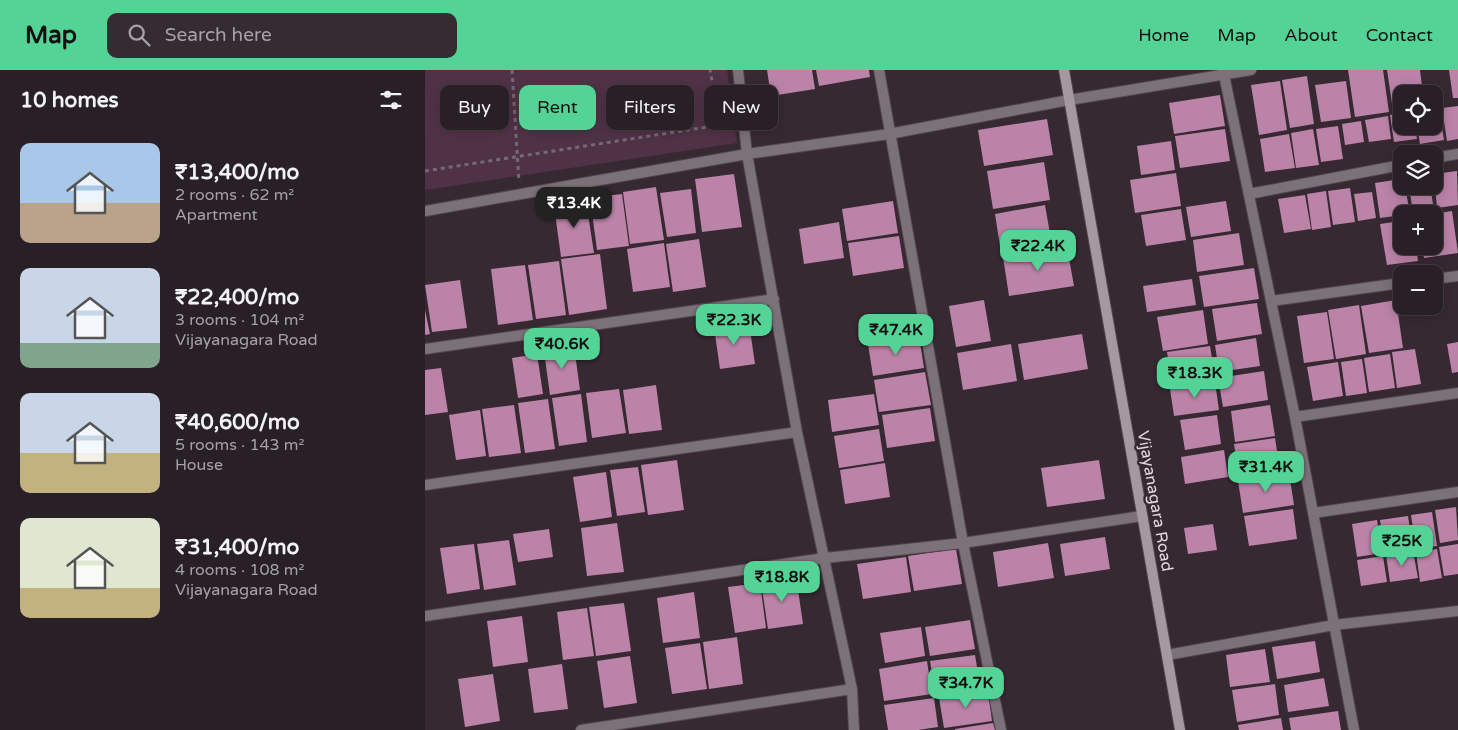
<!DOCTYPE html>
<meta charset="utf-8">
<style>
body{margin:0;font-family:"Varela Round",sans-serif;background:#352c32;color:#f1f3f6;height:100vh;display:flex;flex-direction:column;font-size:19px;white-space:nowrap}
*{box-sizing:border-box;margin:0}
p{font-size:16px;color:#a5a2a7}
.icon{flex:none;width:28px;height:28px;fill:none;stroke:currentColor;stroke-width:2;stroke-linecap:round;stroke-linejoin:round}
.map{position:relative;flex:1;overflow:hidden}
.panel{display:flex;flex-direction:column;background:#291f26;width:425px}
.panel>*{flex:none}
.top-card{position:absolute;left:15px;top:15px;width:475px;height:45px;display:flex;gap:10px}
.tools{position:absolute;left:968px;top:15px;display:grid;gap:10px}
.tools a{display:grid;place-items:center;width:50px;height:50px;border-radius:10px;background:#291f26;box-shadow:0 2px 12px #0003,0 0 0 1px #453d43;font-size:25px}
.price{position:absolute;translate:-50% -42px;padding:0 11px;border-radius:10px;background:#53d396;color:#111;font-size:16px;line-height:32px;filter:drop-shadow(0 1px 2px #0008)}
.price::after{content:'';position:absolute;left:50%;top:30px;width:15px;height:11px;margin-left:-8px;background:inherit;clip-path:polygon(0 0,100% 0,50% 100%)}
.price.current{background:#222;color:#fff}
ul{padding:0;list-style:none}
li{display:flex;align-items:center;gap:15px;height:125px;padding:0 20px}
li span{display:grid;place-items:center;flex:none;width:140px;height:100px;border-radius:10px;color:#555}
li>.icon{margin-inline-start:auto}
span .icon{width:60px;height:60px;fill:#fffc;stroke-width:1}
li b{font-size:21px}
h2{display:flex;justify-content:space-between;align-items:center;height:60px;padding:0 20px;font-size:21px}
.pill{padding:0 18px;border-radius:10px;background:#291f26;box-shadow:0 2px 12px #0003,0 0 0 1px #453d43;font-size:18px;line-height:45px}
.pill.current{background:#53d396;color:#111}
header{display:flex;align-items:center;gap:30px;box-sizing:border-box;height:70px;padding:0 25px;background:#53d396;color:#111}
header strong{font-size:24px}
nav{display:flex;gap:28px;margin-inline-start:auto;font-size:18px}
.search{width:350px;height:45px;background:#352c32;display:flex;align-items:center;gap:12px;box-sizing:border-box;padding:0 18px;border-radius:10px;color:#a5a2a7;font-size:19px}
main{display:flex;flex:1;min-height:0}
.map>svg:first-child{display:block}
</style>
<header>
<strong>Map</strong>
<div class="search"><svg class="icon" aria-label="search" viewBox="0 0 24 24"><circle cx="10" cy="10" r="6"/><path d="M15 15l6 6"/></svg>Search here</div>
<nav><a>Home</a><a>Map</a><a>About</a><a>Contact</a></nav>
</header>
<main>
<section class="panel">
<h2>10 homes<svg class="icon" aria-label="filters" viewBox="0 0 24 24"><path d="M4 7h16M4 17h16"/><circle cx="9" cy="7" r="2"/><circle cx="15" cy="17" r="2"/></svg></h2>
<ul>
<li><span style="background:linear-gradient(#a9c7e8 60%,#b9a48a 0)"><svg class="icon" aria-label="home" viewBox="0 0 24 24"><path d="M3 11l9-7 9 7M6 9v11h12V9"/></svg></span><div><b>₹13,400/mo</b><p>2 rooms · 62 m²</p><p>Apartment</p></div></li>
<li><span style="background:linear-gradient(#c9d6e8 75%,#7fa58c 0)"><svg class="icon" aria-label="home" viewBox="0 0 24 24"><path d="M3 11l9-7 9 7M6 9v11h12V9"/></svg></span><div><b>₹22,400/mo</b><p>3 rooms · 104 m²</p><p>Vijayanagara Road</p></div></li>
<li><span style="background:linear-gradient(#c9d6e8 60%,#c2b280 0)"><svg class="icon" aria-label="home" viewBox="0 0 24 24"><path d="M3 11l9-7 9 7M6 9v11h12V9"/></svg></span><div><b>₹40,600/mo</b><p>5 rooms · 143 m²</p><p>House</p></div></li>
<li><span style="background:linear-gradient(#dfe7d0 70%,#c2b280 0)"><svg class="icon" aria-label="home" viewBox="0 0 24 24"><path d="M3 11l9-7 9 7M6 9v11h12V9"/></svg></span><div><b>₹31,400/mo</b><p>4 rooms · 108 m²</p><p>Vijayanagara Road</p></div></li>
</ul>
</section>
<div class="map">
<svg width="1033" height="660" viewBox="0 0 1033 660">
<rect width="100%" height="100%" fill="#372932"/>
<path fill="#503246" d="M0,0h302l10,73 -312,47z"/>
<path fill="#bb83a8" d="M342,0h45l3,19 -44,7z
M391,0h53l1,7 -51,9z
M923,0h35l6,42 -34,5z
M962,0h33l3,24h-22v15l-8,1z
M1024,0h9v28h-5z
M882,6l7,48 -24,4 -8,-48z
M855,11l7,49 -28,5 -8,-50z
M921,11l5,37 -30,4 -6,-37z
M795,25l5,31 -51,8 -5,-31z
M1033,36v33l-11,2 -5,-33z
M1014,39l5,31 -24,4 -3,-18h17v-16z
M976,43v13h14l2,13 -23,3 -4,-27z
M963,46l3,23 -22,3 -4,-22z
M622,49l6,36 -69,11 -6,-36z
M936,51l3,21 -19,3 -3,-21z
M913,56l5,33 -22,3 -5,-33z
M800,59l5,32 -50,7 -5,-32z
M888,59l6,36 -23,3 -5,-35z
M864,64l6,34 -30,4 -5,-33z
M746,71l4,29 -34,5 -4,-29z
M619,92l6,38 -57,9 -6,-38z
M1032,101l1,34 -21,3 -3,-34z
M751,103l5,33 -46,7 -5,-33z
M309,104l8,53 -40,5 -7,-53z
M976,109v7h4l5,28 -30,4 -5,-35z
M984,116h21l4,24 -21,3z
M231,117l8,53 -34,4 -7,-52z
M925,118l5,34 -22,3 -5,-34z
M266,119l5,44 -29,4 -7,-44z
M901,121l5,36 -19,3 -5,-36z
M947,122l4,26 -18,3 -4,-27z
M197,124l7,52 -32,4 -7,-52z
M880,125l6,34 -27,4 -6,-34z
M161,131l8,52 -33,4 -7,-51z
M468,131l5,32 -51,8 -5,-32z
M801,131l5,30 -40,6 -5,-30z
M620,135l7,40 -51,8 -6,-39z
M756,139l5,31 -40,6 -5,-31z
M1027,141l6,42 -34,5 -2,-12h12v-32z
M976,151v25h15l2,15 -31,4 -7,-41z
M414,152l5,36 -40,6 -5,-35z
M814,163l5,32 -47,7 -4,-32z
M474,166l5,32 -51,8 -5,-33z
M274,169l7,48 -33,5 -7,-48z
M239,173l6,44 -37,5 -6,-43z
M642,177l7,39 -65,10 -6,-39z
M175,184l7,55 -38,6 -8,-56z
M134,191l7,54 -30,4 -8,-54z
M100,195l8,55 -35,5 -7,-56z
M829,198l5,31 -55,8 -5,-31z
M767,209l4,26 -49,7 -4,-26z
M35,210l7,48 -35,4 -7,-47z
M559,230l7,41 -35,6 -7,-41z
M971,230l7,48 -34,5 -8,-47z
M832,233l5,31 -45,7 -5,-32z
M934,235l7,49 -30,5 -8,-49z
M0,240l5,24 -5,1z
M778,240l5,34 -45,7 -6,-34z
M902,242l7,47 -30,4 -7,-47z
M324,253l6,41 -35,5 -6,-42z
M657,264l6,35 -64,11 -6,-36z
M494,266l5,32 -51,8 -5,-32z
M831,268l4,28 -41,6 -4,-27z
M1033,272v30l-6,1 -5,-29z
M586,274l6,37 -54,9 -6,-37z
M149,276l6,44 -30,5 -6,-44z
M785,276l5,31 -43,7 -5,-32z
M990,279l6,35 -24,4 -5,-36z
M112,284l6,40 -25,4 -6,-40z
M965,284l5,34 -26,4 -5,-34z
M937,289l5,34 -21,3 -5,-34z
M913,292l5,34 -30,5 -6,-34z
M16,298l7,44 -23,3v-45z
M839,301l4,29 -45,7 -5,-29z
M500,302l6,33 -52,7 -5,-32z
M790,312l4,28 -45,6 -4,-27z
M231,315l6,45 -33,4 -6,-44z
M194,319l7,44 -34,5 -6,-45z
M156,324l6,48 -28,4 -7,-48z
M449,324l5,31 -47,7 -4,-32z
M123,329l7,50 -30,4 -7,-50z
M89,335l7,48 -32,4 -7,-48z
M845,335l5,31 -40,6 -4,-31z
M505,338l5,33 -48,7 -5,-33z
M55,340l6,46 -30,4 -7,-45z
M792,345l4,29 -36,6 -5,-30z
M454,359l5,32 -45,7 -5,-32z
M850,368l5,33 -41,6 -5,-33z
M799,380l4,27 -43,7 -4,-27z
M252,390l7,50 -36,5 -7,-50z
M674,390l6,39 -58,8 -6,-39z
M460,393l5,34 -45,7 -5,-34z
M213,397l7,45 -28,4 -7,-46z
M181,402l6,45 -32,5 -7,-45z
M864,403l5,32 -51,8 -5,-32z
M1031,437l2,33 -18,3 -5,-33z
M868,439l4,30 -48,7 -5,-30z
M1007,442l5,34 -21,3 -5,-34z
M983,446l5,33 -28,4 -5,-33z
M952,450l5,33 -25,4 -5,-33z
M192,453l7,49 -37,4 -6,-48z
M788,454l4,26 -29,4 -4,-26z
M124,459l4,28 -35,5 -5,-28z
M680,467l5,32 -45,7 -5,-32z
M84,470l7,45 -32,5 -7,-46z
M623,473l6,35 -56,9 -5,-35z
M49,474l6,45 -33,5 -7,-46z
M1033,474v30l-14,2 -5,-29z
M531,479l6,35 -48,7 -6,-35z
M1012,479l5,29 -22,4 -4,-30z
M988,481l5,27 -28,4 -4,-27z
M958,486l4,26 -26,4 -4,-26z
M481,487l5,35 -48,7 -6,-35z
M371,506l7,48 -35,5 -7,-47z
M335,513l6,45 -31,5 -7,-46z
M269,522l6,46 -37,5 -6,-45z
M199,533l7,48 -35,5 -7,-49z
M162,538l7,48 -31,4 -6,-48z
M97,546l6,46 -35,5 -6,-46z
M545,550l5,29 -45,7 -5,-29z
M496,557l4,29 -40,7 -5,-30z
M312,567l6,47 -34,5 -6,-47z
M890,571l5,31 -43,7 -5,-32z
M275,573l7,46 -35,5 -7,-46z
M840,579l5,33 -40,5 -4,-32z
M550,585l5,30 -45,7 -5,-31z
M205,586l7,47 -33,5 -7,-47z
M502,591l5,33 -48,7 -5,-32z
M137,594l6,45 -34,4 -6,-44z
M68,604l7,47 -35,6 -7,-48z
M899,608l5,28 -41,6 -4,-27z
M850,614l4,31 -42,7 -5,-32z
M563,621l4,30 -48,7 -5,-30z
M509,628l4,29 -20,3h-30l-4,-25z
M913,641l3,19h-50l-2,-12z
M856,648l2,12h-44l-1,-5z
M568,653l2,7h-40v-1z"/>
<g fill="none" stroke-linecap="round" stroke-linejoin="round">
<g stroke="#52454e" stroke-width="12">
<path id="street" d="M313,0l9,84 50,278 55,257 2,41
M454,0l84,473 38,187
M798,0l72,347 59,313
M1009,88l24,-4
M824,124l152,-29
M0,141l322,-57 142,-20 180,-34 182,-30
M1009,209l24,-3
M846,231l130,-18
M0,279l349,-50
M870,347l163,-24
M0,415l372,-53
M888,443l145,-21
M0,546l400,-58 138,-15 179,-27
M742,585l167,-30 124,-14
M156,660l271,-41"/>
</g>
<g stroke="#52454e" stroke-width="12">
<path id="secondary" d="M639,0l116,660"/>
</g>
<path stroke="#766a72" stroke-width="3" stroke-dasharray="4 4" stroke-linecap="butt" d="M87,0l7,112
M0,101l295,-46 -10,-55"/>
<use href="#street" stroke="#7a7277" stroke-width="10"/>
<use href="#secondary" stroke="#a598a0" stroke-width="10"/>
</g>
<g text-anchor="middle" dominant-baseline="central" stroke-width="5" stroke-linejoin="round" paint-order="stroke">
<g font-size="16" fill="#e2d9df" stroke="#372932">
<text transform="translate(730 431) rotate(80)">Vijayanagara Road</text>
</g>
</g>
</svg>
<div class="tools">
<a><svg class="icon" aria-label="locate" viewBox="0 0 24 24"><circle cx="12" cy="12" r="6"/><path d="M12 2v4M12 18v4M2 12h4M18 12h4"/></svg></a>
<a><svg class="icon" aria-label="layers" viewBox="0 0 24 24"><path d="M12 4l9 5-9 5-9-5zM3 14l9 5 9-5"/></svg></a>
<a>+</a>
<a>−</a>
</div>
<b class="price current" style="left:149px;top:159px">₹13.4K</b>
<b class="price" style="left:613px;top:202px">₹22.4K</b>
<b class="price" style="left:309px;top:276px">₹22.3K</b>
<b class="price" style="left:471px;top:286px">₹47.4K</b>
<b class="price" style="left:137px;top:300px">₹40.6K</b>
<b class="price" style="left:770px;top:329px">₹18.3K</b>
<b class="price" style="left:841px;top:423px">₹31.4K</b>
<b class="price" style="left:977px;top:497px">₹25K</b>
<b class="price" style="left:357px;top:533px">₹18.8K</b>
<b class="price" style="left:541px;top:639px">₹34.7K</b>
<div class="top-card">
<a class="pill">Buy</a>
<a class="pill current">Rent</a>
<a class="pill">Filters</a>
<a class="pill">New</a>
</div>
</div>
</main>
